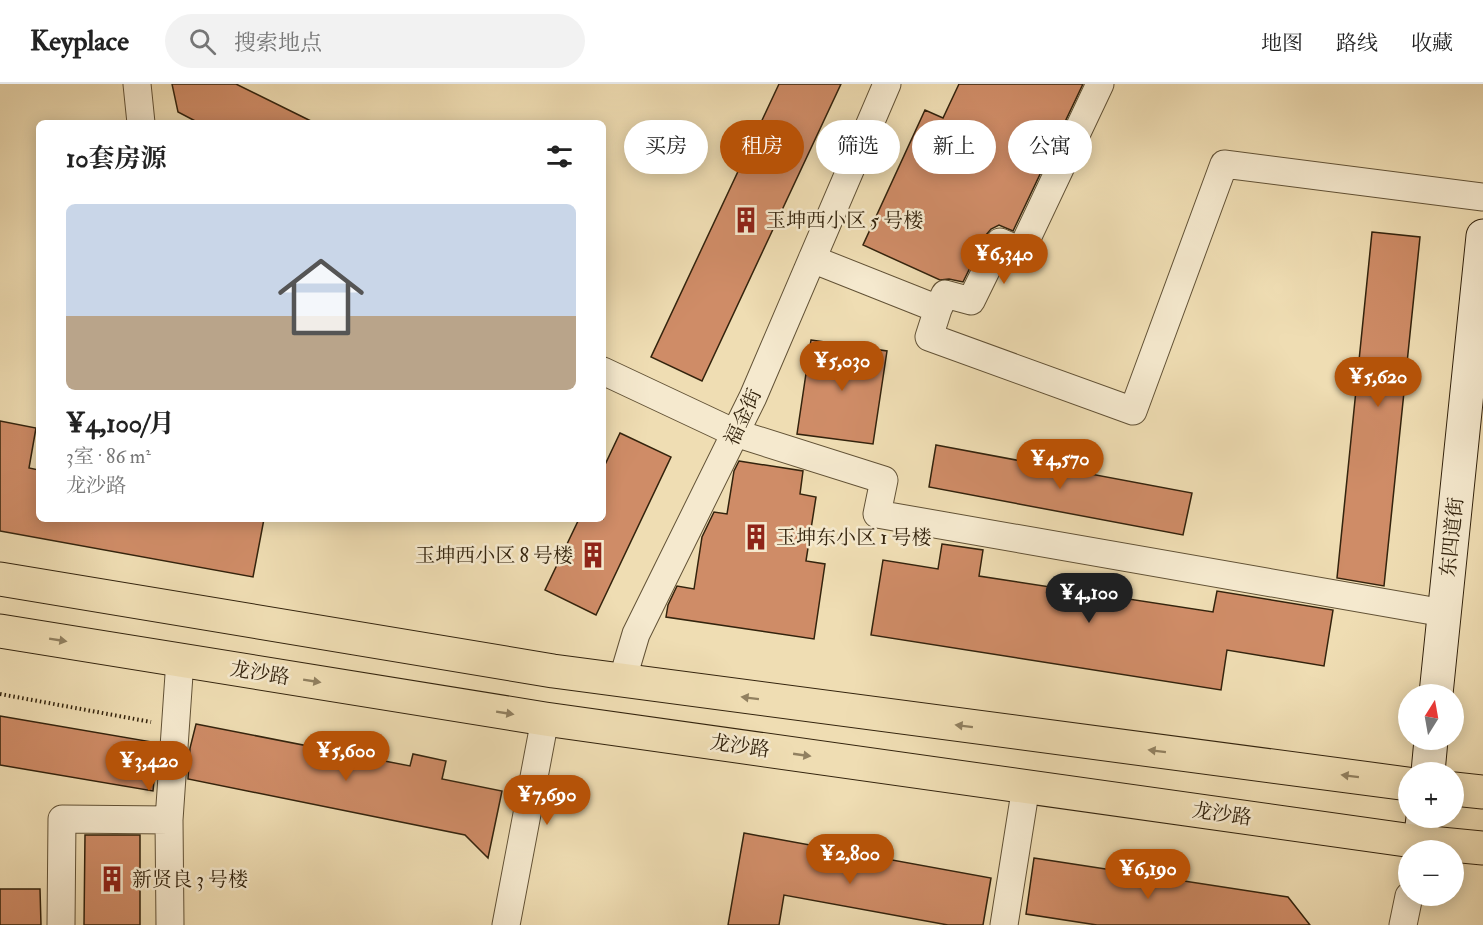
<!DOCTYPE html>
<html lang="zh">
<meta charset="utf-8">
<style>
body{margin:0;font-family:"IM FELL Double Pica","Noto Serif SC",serif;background:#f2f2f2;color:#222;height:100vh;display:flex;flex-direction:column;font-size:22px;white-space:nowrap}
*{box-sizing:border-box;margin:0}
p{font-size:20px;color:#767676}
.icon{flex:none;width:33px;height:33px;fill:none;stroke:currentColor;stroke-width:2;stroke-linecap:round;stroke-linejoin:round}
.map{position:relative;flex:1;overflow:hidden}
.sheet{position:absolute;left:36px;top:36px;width:570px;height:402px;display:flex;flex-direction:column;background:#fff;border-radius:9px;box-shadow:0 3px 15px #0003}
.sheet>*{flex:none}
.banner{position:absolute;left:624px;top:36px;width:570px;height:54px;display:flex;gap:12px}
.needle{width:39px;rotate:11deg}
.fabs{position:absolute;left:1398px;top:600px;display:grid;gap:12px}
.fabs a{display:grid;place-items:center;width:66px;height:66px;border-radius:50%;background:#fff;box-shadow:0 3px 15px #0003;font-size:30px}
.price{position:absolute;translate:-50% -51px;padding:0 14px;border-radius:21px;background:#b45309;color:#fff;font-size:20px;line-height:39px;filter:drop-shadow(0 2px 3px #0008)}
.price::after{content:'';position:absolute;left:50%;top:36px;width:18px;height:14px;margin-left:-9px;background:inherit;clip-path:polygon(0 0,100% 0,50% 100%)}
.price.current{background:#222;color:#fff}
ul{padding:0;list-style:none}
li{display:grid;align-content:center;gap:12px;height:318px;padding:0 30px}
li span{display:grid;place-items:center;height:186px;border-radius:9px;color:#555}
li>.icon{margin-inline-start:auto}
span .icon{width:108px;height:108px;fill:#fffc;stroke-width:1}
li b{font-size:26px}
h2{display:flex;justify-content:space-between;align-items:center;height:72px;padding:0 30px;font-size:26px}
.chip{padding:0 21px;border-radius:27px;background:#fff;box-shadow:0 3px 15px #0003;font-size:21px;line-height:54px}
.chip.current{background:#b45309;color:#fff}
header{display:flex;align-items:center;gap:36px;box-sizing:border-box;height:84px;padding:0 30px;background:#fff;border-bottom:2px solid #e0e0e0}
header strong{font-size:28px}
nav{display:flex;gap:33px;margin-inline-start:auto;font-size:21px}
.search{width:420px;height:54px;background:#f2f2f2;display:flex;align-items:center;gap:15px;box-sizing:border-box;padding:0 21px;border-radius:33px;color:#767676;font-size:22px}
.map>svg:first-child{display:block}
</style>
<header>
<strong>Keyplace</strong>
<div class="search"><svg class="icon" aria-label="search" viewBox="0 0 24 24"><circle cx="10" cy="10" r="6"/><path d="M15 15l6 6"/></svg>搜索地点</div>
<nav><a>地图</a><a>路线</a><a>收藏</a></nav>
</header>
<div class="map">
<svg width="1483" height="841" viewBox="0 0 1483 841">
<rect width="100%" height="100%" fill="#efddb3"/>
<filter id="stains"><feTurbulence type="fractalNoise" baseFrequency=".00333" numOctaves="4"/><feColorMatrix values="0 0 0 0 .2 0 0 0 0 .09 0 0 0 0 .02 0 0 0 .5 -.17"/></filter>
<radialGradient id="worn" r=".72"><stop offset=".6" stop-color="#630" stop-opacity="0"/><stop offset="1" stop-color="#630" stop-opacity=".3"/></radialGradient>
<path fill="#cf8c67" stroke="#33230d" stroke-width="1.5" d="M172,0h64l79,39h-116l-21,-11z
M779,0h62l-139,297 -51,-24z
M959,0h124l-70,147 -14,-6 -8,4 -5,6 -23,47 -14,-3 -9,1 -77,-35 62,-135 18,8z
M1372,148l48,5 -36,349 -47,-8z
M811,256l76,11 -14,93 -76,-10z
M0,337l36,7 -7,40 10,2v49h225l-11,58 -253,-46z
M620,349l51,24 -75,158 -51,-25 34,-71h24v-50z
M936,361l256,48 -9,42 -254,-48z
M739,377l64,10 -3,23 16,3 -10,64 19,3 -11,75 -148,-22 2,-12 9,-19 17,3 8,-52 12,-25 13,2 7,-43z
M942,460l41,6 -4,26 234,36 4,-21 116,19 -9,56 -97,-16 -6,40 -350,-55 12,-75 55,9z
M0,632l158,27 -5,48 -153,-26z
M196,640l214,42 3,-12 33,7 -4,18 60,12 -14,67 -23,-23 -277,-56 2,-31z
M744,749l247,45 -8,47h-35l-164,-30 -5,30h-51z
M85,751h55v90h-56z
M1034,774l254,39 22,28h-213l-71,-11z
M0,805h40l1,36h-41z"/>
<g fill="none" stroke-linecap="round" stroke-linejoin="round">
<g stroke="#625236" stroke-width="29">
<path id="minor" d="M137,0l4,39
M812,175l126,50 7,-15 26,7 29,-59 21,9 79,-167
M938,225l-9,28 204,74 91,-247 259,33
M603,287l132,62 149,47 -7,34 567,99
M622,597l14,-47 117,-237 134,-313
M61,841l1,-106 107,1
M170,841l-1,-105 11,-160
M506,841l39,-206
M1004,841l22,-139
M1403,841l6,-29"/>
</g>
<g stroke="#33230d" stroke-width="35">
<path id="secondary" d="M1436,610l47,-458
M1428,688l3,-32
M1420,758l3,-24"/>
</g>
<g stroke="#33230d" stroke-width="35">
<path id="primary" d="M0,495l553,92 855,113
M0,547l545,88 875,123 63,6
M1454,705l29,3"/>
</g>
<path stroke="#33230d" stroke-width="4" stroke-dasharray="1.5 3" stroke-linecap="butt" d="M0,610l151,28"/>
<use href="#minor" stroke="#f5e9ce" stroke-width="27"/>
<use href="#secondary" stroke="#f5e9ce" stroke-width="33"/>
<use href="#primary" stroke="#efddb3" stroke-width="33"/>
</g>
<defs><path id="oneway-solid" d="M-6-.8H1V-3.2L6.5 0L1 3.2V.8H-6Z" transform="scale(1.5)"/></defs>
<g fill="#918060">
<use href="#oneway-solid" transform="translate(58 556) rotate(9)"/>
<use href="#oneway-solid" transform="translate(312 597) rotate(9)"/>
<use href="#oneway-solid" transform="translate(750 614) rotate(-173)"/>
<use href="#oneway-solid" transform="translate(505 629) rotate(9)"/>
<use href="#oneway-solid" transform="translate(964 642) rotate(-173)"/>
<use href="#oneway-solid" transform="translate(1157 667) rotate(-173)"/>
<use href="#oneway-solid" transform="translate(802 671) rotate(8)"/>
<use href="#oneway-solid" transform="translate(1350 692) rotate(-173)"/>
</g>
<defs>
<g id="building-bare" transform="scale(2.07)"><path d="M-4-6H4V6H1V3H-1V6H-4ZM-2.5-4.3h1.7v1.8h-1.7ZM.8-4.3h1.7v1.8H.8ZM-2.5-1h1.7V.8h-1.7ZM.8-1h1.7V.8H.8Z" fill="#8f2418" stroke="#f5e9ce" stroke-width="2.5" paint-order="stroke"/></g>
</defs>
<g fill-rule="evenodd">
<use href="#building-bare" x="746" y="136"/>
<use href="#building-bare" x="756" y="453"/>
<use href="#building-bare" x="593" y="471"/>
<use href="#building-bare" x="112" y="795"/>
</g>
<g text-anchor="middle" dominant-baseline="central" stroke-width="5" stroke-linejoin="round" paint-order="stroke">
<g font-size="20" fill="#33230d" stroke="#f5e9ce" text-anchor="start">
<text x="766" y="136">玉坤西小区 5 号楼</text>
<text x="776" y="453">玉坤东小区 1 号楼</text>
<text x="573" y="471" text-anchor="end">玉坤西小区 8 号楼</text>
<text x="132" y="795">新贤良 3 号楼</text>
</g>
<g font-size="20" fill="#33230d" stroke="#f5e9ce">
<text transform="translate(743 333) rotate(-65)">福金街</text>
<text transform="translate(1452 453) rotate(-84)">东四道街</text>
<text transform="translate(260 589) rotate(9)">龙沙路</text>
<text transform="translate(740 662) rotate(8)">龙沙路</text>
<text transform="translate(1222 730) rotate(8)">龙沙路</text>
</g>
</g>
<rect width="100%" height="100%" filter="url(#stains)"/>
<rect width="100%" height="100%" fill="url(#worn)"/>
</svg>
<div class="fabs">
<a><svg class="needle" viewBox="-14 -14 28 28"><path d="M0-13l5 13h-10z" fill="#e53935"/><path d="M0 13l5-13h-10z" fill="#767676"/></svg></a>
<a>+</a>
<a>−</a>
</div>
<b class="price" style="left:1004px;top:201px">¥6,340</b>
<b class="price" style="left:842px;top:308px">¥5,030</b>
<b class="price" style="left:1378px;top:324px">¥5,620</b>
<b class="price" style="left:1060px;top:406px">¥4,570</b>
<b class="price current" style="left:1089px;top:540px">¥4,100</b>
<b class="price" style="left:346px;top:698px">¥5,600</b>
<b class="price" style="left:149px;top:708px">¥3,420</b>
<b class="price" style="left:547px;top:742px">¥7,690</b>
<b class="price" style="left:850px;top:801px">¥2,800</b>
<b class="price" style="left:1148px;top:816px">¥6,190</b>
<div class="banner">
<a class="chip">买房</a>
<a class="chip current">租房</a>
<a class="chip">筛选</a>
<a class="chip">新上</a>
<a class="chip">公寓</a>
</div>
<section class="sheet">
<h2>10套房源<svg class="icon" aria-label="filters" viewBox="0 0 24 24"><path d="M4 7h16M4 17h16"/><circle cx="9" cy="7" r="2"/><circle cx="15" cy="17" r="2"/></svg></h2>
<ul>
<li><span style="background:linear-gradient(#c9d6e8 60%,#b9a48a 0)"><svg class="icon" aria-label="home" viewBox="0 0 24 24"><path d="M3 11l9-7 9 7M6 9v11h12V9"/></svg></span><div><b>¥4,100/月</b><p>3室 · 86 m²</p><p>龙沙路</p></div></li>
</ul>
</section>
</div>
